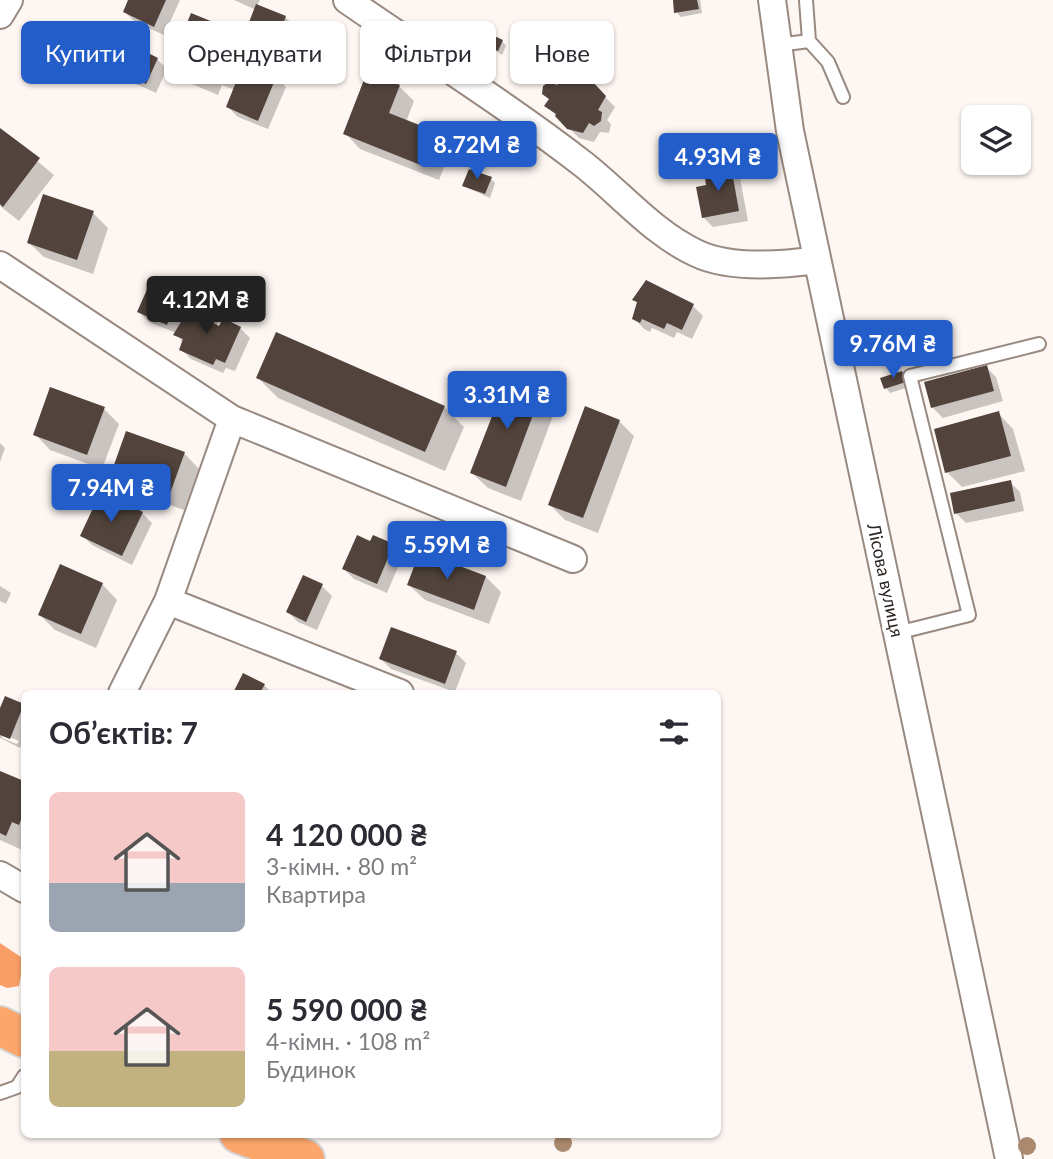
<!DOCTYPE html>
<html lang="uk">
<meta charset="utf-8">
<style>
body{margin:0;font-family:Lato,sans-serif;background:#f7f7f7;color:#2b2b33;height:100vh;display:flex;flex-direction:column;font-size:26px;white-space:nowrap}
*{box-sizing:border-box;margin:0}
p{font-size:23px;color:#7c7c81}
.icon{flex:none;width:38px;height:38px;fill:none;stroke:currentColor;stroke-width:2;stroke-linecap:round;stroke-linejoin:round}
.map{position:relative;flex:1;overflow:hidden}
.panel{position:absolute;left:21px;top:690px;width:700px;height:448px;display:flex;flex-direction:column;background:#fff;border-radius:10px;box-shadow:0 2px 5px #0004}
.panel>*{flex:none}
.guide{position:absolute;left:21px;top:21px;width:700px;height:63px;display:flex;gap:14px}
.buttons{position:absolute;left:961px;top:105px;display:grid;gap:14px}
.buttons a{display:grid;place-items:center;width:70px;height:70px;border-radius:10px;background:#fff;box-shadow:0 2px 5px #0004;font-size:35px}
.price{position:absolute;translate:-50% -60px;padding:0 16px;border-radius:7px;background:#225dca;color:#fff;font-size:23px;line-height:46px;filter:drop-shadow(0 2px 4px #0008)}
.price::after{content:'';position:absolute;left:50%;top:42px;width:21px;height:16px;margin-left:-10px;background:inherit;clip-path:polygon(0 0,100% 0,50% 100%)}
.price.selected{background:#222;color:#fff}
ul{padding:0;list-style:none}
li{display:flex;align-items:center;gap:21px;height:175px;padding:0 28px}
li span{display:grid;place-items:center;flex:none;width:196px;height:140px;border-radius:10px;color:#555}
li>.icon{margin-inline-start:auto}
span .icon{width:84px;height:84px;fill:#fffc;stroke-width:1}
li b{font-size:30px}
h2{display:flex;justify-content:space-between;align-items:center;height:84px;padding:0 28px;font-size:30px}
.chip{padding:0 24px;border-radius:10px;background:#fff;box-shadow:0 2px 5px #0004;font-size:24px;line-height:63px}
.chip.selected{background:#225dca;color:#fff}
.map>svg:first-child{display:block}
</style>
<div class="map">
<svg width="1053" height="1159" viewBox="0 0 1053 1159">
<rect width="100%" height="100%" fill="#fdf6f2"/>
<path fill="#f89f68" d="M0,943l24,16 -5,27 -12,2 -7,-3z"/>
<path fill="#0003" fill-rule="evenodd" d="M130,0h50l-16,35 -29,-13 -10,-10z
M234,0h26l-3,6 28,11 11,10 -12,31 -28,-11 -11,-10 11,-27z
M674,0h26l2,13 -21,4 -5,-5z
M234,32l15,16 -6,15 33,14 10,10 -18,42 -30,-12 -10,-10 7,-17 -13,-5 -4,10 -31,-13 -16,-15z
M502,41l4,5 -4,9 -13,-9z
M157,59l10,10 -11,24 -20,-9 -10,-10z
M576,82l16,2 23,23 -8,13 4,4 -2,9 -9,-1 -6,10 -15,-4 -32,-32 11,-19z
M399,86l15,15 -8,21 30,11 15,16 -12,31 -79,-31 -15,-16z
M0,130l54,45 -35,46 -19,-15z
M730,168l10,10 8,43 -35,6 -10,-10z
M491,179l4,4 -5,15 -26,-12z
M93,213l15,15 -15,46 -49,-17 -16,-15z
M177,299l12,12 19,1 10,10 -2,4 24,2 10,10 -15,33 -9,-3 -3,5 -32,-14 -10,-10 2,-6 -7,-10 -27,-11 -10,-10z
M634,300l59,6 10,10 -11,23 -15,-7 -3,6 -22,-10 -2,4 -6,-3 -10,-11 4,-15z
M986,367l10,10 7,24 -60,17 -10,-10 -7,-25z
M902,373l7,14 -19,6 -4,-5z
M258,378l186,29 20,20 -19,44 -167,-73z
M542,390l15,15 -36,96 -33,-13 -16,-15z
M104,409l15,15 -17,45 -52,-19 -15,-16z
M998,413l15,16 12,42 -63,16 -15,-15z
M619,421l15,15 -36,97 -33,-13 -15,-15z
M0,443l5,5 -5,14z
M184,453l15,16 -15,41 -57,-20 -15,-15z
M1010,482l10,10 4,19 -58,12 -10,-10z
M142,513l10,10 -20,42 -40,-20 -10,-10z
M371,543l22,2 10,10 -16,38 -33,-14 -10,-10z
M304,577l18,9 10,10 -15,34 -19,-8 -10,-10z
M486,577l15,15 -12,32 -64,-24 -16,-15z
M102,584l15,16 -21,48 -41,-18 -15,-15z
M0,586l11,7 -5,11 -6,-3z
M456,653l10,10 -11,29 -64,-23 -10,-10z
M264,685l8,8h-39z
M6,698l18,8v32l-4,10 -20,-10v-25zM2,734l17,7 -2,3 -15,-6z
M0,773l24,10 -2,67 -22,-10z"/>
<path fill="#52443c" d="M128,0h38l-12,27 -31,-15z
M673,0h24l2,9 -25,4z
M256,4l30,12 -12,33 -31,-11z
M191,13l44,18 -18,44 -10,-4 -4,10 -34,-14z
M492,35l11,5 -5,11 -11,-4z
M136,47l22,11 -12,26 -22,-10z
M244,62l33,13 -19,46 -32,-14z
M367,72l33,13 -11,28 48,19 -14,34 -80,-32z
M565,73l12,7 16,2 13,14 -8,14 4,2 -1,9 -7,5 -5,-3 -6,10 -16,-4 -12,-13 1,-2 -12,-8 5,-7 -7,-5 1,-8 7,-5 7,4z
M0,128l40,30 -37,49 -3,-3z
M731,166l8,45 -37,7 -6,-31 10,-2 -2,-14z
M469,169l23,8 -7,17 -23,-8z
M43,194l51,17 -17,49 -50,-17z
M646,280l48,24 -12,26 -15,-7 -3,6 -22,-10 -2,4 -8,-4 5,-17 -5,-2z
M149,285l29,12 -11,28 -30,-13z
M192,304l17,7 -4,8 14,7 4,-8 18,9 -16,36 -9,-4 -3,6 -34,-15 4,-11 -10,-4z
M276,332l169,74 -20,46 -169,-74z
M987,365l7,26 -63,17 -7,-26z
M902,371l4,11 -22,7 -4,-11z
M508,375l35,13 -37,99 -36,-14z
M50,387l55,20 -18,48 -54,-20z
M585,406l35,14 -37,98 -35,-13z
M999,411l12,45 -66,17 -11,-44z
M126,431l59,21 -16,44 -59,-20z
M1011,480l4,21 -61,13 -4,-21z
M101,491l42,21 -21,44 -42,-20z
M357,535l13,6 3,-6 21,9 -17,40 -35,-15z
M420,551l66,25 -12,34 -67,-25z
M60,564l43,19 -22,51 -43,-19z
M303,575l20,9 -17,38 -20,-10z
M391,627l66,24 -12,33 -66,-25z
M243,673l22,11 -5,9h-27z
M5,696l19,8 -14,35 -10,-4v-27z
M0,771l24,10v31l-5,13 -7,-3 -6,14 -6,-3z"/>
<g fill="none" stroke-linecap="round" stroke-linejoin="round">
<g stroke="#998a81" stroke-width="16">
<path id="service" d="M806,0l3,41
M778,45l31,-4 19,21 15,35
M897,633l72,-18 -59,-239 129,-32
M0,1093l17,-6 7,-11"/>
</g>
<g stroke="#998a81" stroke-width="30">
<path id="minor" d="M347,0c78,54 161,106 236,164 37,29 70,69 113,89 33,16 86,12 121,7
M772,0l18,131 219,1028
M0,15l9,-15
M0,265l232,154 341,140
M168,601l232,92
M122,693l46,-92 64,-182
M0,875l24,14"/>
</g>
<g stroke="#d5d4d3" stroke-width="42">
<path id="trunk" d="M0,1026l24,12
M239,1134l66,25"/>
</g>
<use href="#service" stroke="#fff" stroke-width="12"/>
<use href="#minor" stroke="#fff" stroke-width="26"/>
<use href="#trunk" stroke="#fca66c" stroke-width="38"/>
</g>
<g fill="#aa896e">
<circle cx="563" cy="1143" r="9"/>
<circle cx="1027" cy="1146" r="9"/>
</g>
<g text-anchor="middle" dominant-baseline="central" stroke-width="7" stroke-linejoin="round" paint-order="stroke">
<g font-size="18" fill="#2d2623" stroke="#fff">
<text transform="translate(886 580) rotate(78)">Лісова вулиця</text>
</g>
</g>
</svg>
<div class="buttons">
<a><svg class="icon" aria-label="layers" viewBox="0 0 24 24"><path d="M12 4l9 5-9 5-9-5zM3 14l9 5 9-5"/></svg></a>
</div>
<b class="price" style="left:477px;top:181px">8.72M ₴</b>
<b class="price" style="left:718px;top:193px">4.93M ₴</b>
<b class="price selected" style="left:206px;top:336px">4.12M ₴</b>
<b class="price" style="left:893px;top:380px">9.76M ₴</b>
<b class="price" style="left:507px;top:431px">3.31M ₴</b>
<b class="price" style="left:111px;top:524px">7.94M ₴</b>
<b class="price" style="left:447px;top:581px">5.59M ₴</b>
<div class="guide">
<a class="chip selected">Купити</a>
<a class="chip">Орендувати</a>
<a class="chip">Фільтри</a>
<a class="chip">Нове</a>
</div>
<section class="panel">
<h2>Об’єктів: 7<svg class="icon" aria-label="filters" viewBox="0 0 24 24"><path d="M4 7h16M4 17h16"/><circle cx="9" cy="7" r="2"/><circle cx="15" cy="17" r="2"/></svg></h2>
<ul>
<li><span style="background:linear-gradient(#f6c9c9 65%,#9aa5b1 0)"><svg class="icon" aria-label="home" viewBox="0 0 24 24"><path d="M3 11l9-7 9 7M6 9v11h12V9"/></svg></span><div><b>4 120 000 ₴</b><p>3-кімн. · 80 m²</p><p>Квартира</p></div></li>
<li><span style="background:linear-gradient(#f6c9c9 60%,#c2b280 0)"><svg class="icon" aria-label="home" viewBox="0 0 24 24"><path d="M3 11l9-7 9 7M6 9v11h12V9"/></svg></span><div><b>5 590 000 ₴</b><p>4-кімн. · 108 m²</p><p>Будинок</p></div></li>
</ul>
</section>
</div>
